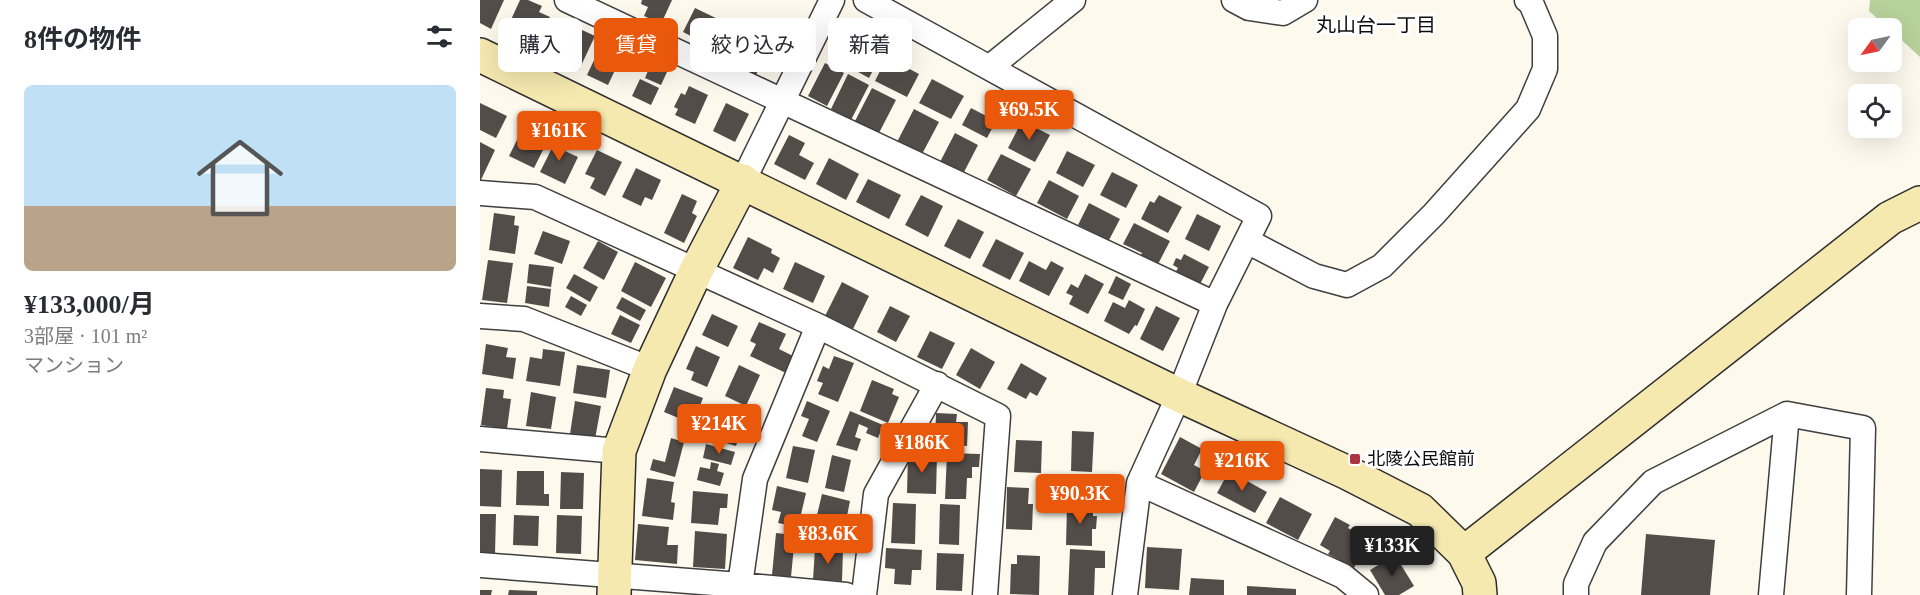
<!DOCTYPE html>
<html lang="ja">
<meta charset="utf-8">
<style>
body{margin:0;font-family:"Times New Roman","Noto Sans JP",serif;background:#f2f2f3;color:#2b2b33;height:100vh;display:flex;flex-direction:column;font-size:22px;white-space:nowrap}
*{box-sizing:border-box;margin:0}
p{font-size:20px;color:#7c7c81}
.icon{flex:none;width:33px;height:33px;fill:none;stroke:currentColor;stroke-width:2;stroke-linecap:round;stroke-linejoin:round}
.map{position:relative;flex:1;overflow:hidden}
.sheet{display:flex;flex-direction:column;background:#fff;width:480px}
.sheet>*{flex:none}
.guide{position:absolute;left:18px;top:18px;width:570px;height:54px;display:flex;gap:12px}
.needle{width:39px;rotate:237deg}
.controls{position:absolute;left:1368px;top:18px;display:grid;gap:12px}
.controls a{display:grid;place-items:center;width:54px;height:54px;border-radius:9px;background:#fff;box-shadow:0 6px 24px #0002;font-size:30px}
.price{position:absolute;translate:-50% -51px;padding:0 14px;border-radius:6px;background:#ea580c;color:#fff;font-size:20px;line-height:39px;filter:drop-shadow(0 2px 3px #0008)}
.price::after{content:'';position:absolute;left:50%;top:36px;width:18px;height:14px;margin-left:-9px;background:inherit;clip-path:polygon(0 0,100% 0,50% 100%)}
.price.active{background:#222;color:#fff}
ul{padding:0;list-style:none}
li{display:grid;align-content:center;gap:12px;height:318px;padding:0 24px}
li+li{border-top:2px solid #e1e1e2}
li span{display:grid;place-items:center;height:186px;border-radius:9px;color:#555}
li>.icon{margin-inline-start:auto}
span .icon{width:108px;height:108px;fill:#fffc;stroke-width:1}
li b{font-size:26px}
h2{display:flex;justify-content:space-between;align-items:center;height:72px;padding:0 24px;font-size:26px}
.chip{padding:0 21px;border-radius:9px;background:#fff;box-shadow:0 6px 24px #0002;font-size:21px;line-height:54px}
.chip.active{background:#ea580c;color:#fff}
main{display:flex;flex:1;min-height:0}
.map>svg:first-child{display:block}
</style>
<main>
<section class="sheet">
<h2>8件の物件<svg class="icon" aria-label="filters" viewBox="0 0 24 24"><path d="M4 7h16M4 17h16"/><circle cx="9" cy="7" r="2"/><circle cx="15" cy="17" r="2"/></svg></h2>
<ul>
<li><span style="background:linear-gradient(#bfe0f5 65%,#b9a48a 0)"><svg class="icon" aria-label="home" viewBox="0 0 24 24"><path d="M3 11l9-7 9 7M6 9v11h12V9"/></svg></span><div><b>¥133,000/月</b><p>3部屋 · 101 m²</p><p>マンション</p></div></li>
</ul>
</section>
<div class="map">
<svg width="1440" height="595" viewBox="0 0 1440 595">
<rect width="100%" height="100%" fill="#fdf9ed"/>
<path fill="#b8d29c" d="M1390,0h50v57l-28,-26v-3h-4l-19,-17z"/>
<path fill="#534d4a" d="M0,0h24l-13,29 -11,-6z
M40,0h8l14,6 -3,6 11,5 -16,33 -30,-15z
M162,0h30l-11,24 -17,-8 4,-9 -7,-3z
M215,8l27,13 -9,18 7,3 -7,15 -25,-11 5,-9 -10,-5z
M87,23l28,13 -16,34 -27,-13z
M262,24l32,13 -18,38 -20,-9 13,-28 -11,-6z
M363,25l19,10 -15,30 -19,-10z
M125,37l21,10 -18,38 -21,-10z
M385,41l18,10 -14,27 -18,-10z
M407,57l32,17 -12,23 -32,-16z
M345,63l19,10 -17,33 -19,-10z
M171,64l16,8 -6,13 -16,-7z
M368,74l21,11 -18,35 -20,-11z
M160,79l19,9 -8,17 -19,-9z
M452,79l32,17 -13,23 -32,-16z
M209,86l19,9 -13,29 -20,-9 3,-6 -4,-2 7,-14 4,2z
M392,88l24,12 -17,33 -24,-12z
M0,103l27,13 -11,22 -16,-8z
M246,103l23,11 -14,28 -22,-11z
M491,108l25,13 -9,17 -25,-13z
M434,109l25,13 -18,34 -25,-12z
M542,121l28,14 -15,27 -27,-14z
M42,130l25,12 -13,26 -25,-12z
M475,133l23,12 -15,29 -23,-12z
M309,135l16,8 -6,12 15,8 -9,17 -31,-16z
M78,136l12,6 -5,9 13,6 -13,27 -25,-12z
M0,142l15,8 -15,32z
M117,150l25,12 -17,34 -15,-8 5,-10 -10,-4z
M587,151l28,14 -12,22 -27,-14z
M521,154l30,15 -15,27 -29,-16z
M349,158l30,16 -13,26 -30,-16z
M156,168l25,12 -9,20 -7,-3 -4,9 -19,-9z
M632,172l26,13 -12,23 -26,-13z
M388,179l33,16 -12,24 -33,-17z
M569,180l30,16 -12,23 -30,-16z
M202,194l15,7 -5,12 5,3 -13,27 -20,-10z
M441,195l22,11 -15,31 -23,-12z
M679,195l23,12 -14,26 -27,-14 9,-18 4,2z
M609,203l31,16 -11,21 -31,-15z
M14,213l21,3 -1,9 5,1 -4,28 -26,-4z
M717,214l24,12 -12,25 -24,-12z
M478,219l26,13 -14,27 -26,-13z
M654,223l36,18 -14,27 -17,-9 3,-6 -19,-9z
M63,231l27,10 -8,23 -28,-10z
M268,237l24,12 -1,4 9,5 -7,15 -9,-5 -6,12 -25,-12z
M516,239l28,14 -14,27 -28,-14z
M118,241l20,11 -14,28 -21,-12z
M704,254l25,13 -10,19 -24,-13 3,-5 -5,-3 3,-7 5,2z
M8,260l25,3 -6,40 -25,-3z
M549,261l17,9 5,-9 13,7 -15,28 -30,-15z
M155,262l31,16 -15,29 -30,-16z
M315,262l30,14 -12,27 -30,-14z
M49,264l25,3 -3,20 -24,-4z
M94,274l24,13 -8,15 -24,-14z
M605,274l19,10 -16,30 -19,-10 4,-8 -7,-3 5,-9 7,4z
M636,276l15,8 -8,16 -15,-7z
M362,282l27,14 -16,33 -28,-13z
M47,286l24,3 -2,18 -24,-4z
M91,296l16,9 -6,11 -16,-9z
M142,297l24,13 -6,11 -24,-13z
M649,300l16,9 -8,17 -2,-1 -6,9 -25,-13 9,-19 12,6z
M410,306l20,10 -14,26 -19,-10z
M676,306l24,12 -17,33 -23,-12z
M232,314l26,12 -10,21 -26,-12z
M140,315l20,10 -9,18 -20,-9z
M279,322l27,12 -7,15 14,7 -7,17 -36,-17 6,-12 -6,-3z
M450,331l25,12 -13,26 -25,-12z
M6,344l22,4 -2,9 10,1 -3,21 -31,-5z
M216,346l24,11 -13,30 -16,-7 3,-8 -8,-3z
M491,348l24,14 -15,27 -24,-14z
M63,349l22,3 -5,34 -34,-5 4,-24 12,2z
M354,356l20,7 -16,39 -20,-8 5,-11 -6,-2 6,-15 6,3z
M541,363l26,15 -10,18 -7,-4 -4,7 -19,-10z
M97,365l33,5 -4,28 -33,-5z
M259,365l21,10 -14,31 -21,-10z
M392,380l22,9 -2,5 7,3 -11,26 -28,-12z
M194,387l29,11 -10,26 -29,-12z
M6,388l18,2 -1,8 8,1 -4,30 -26,-4z
M51,392l25,5 -5,32 -25,-3z
M95,401l26,5 -6,33 -25,-5z
M327,401l23,10 -13,31 -15,-6 7,-17 -8,-3z
M242,404l25,8 -11,34 -24,-7z
M370,411l33,14 -5,13 -12,-5 2,-5 -9,-4 -4,13 6,2 -4,12 -21,-6z
M456,413l21,1 -1,8h12l-1,24 -32,-2z
M592,431l22,1 -2,40 -21,-1z
M700,437l22,12 -8,16 11,6 -11,21 -33,-18z
M191,438l13,4 -9,35 -25,-7 3,-11 12,3z
M536,440l26,1 -1,32 -27,-1z
M226,444l29,8 -4,13 -28,-7z
M313,446l22,4 -7,33 -22,-5z
M428,453l29,2 -1,39 -29,-1z
M467,453l33,1 -1,13h-7v11h-5l-1,21h-21z
M352,455l19,5 -7,32 -19,-4z
M231,462l8,2 -2,7 7,2 -4,13 -23,-6 3,-13 10,2z
M0,469l22,1 -1,37 -21,-1z
M37,471h27v23h5v12l-33,-1z
M749,471l38,21 -12,21 -38,-20z
M81,472l23,1 -1,36h-23z
M167,478l27,4 -3,20 4,1 -2,17 -31,-4z
M297,486l29,7 -8,34 -20,-4 3,-11 -9,-2z
M527,487l22,1 -1,16h5l-1,26 -26,-1z
M213,491l35,3 -1,14h-7l-2,17 -27,-2z
M342,494l28,7 -4,20 -9,-2 -4,17 -20,-4z
M800,497l32,17 -14,26 -32,-17z
M413,503l23,1 -1,40 -24,-1z
M460,504l20,1 -1,40 -20,-1z
M587,505l26,1v10h4l-1,13h-4v17l-26,-1z
M0,514h16l-1,40 -15,-1z
M34,515l25,1 -1,30 -25,-1z
M77,515l25,1 -1,38 -25,-1z
M855,517l15,8 -2,3 21,11 -15,29 -26,-14 2,-3 -10,-6z
M158,524l31,3 -2,18h11l-1,19 -42,-4z
M215,531l32,3 -2,35 -32,-2z
M296,533l19,2 -4,42 -19,-2z
M1166,534l69,6 -5,55h-69z
M667,547l35,2 -3,41 -34,-2z
M335,548l28,1 -1,32 -29,-1z
M406,548l36,2 -1,20h-9l-1,15 -17,-1 1,-15 -10,-1z
M590,549l35,2v17h-10l-1,27h-26z
M457,553l27,1 -2,37 -26,-1z
M537,555l23,1 -1,39 -29,-1 1,-30h6z
M915,555l19,31 -15,9h-14l-15,-25z
M711,578l33,2v15h-35z
M767,586l49,3v6h-49z
M0,590h12l-1,5h-11z
M29,590l28,1v4h-29z"/>
<g fill="none" stroke-linecap="round" stroke-linejoin="round">
<g stroke="#3f3f3f" stroke-width="27">
<path id="street" d="M87,0l648,304
M386,0l393,216 -44,88 -36,91 -40,88 -14,112
M754,0l15,8 34,5 22,-13
M510,67l83,-67
M263,181l89,-181
M0,193l55,4 283,129 180,90 -13,179
M767,241l67,35 33,9 35,-19 52,-52 94,-105 17,-40v-33l-14,-33 -4,-3
M0,316l44,3 126,50
M0,439l139,12
M659,483l204,93 23,19
M0,565l260,20 106,10
M260,585l15,-106 63,-153
M384,595l12,-101 61,-110
M1096,595v-11l19,-42 58,-60 134,-68 76,14 -4,167
M1291,595l16,-181"/>
</g>
<g stroke="#2e2e2e" stroke-width="36">
<path id="secondary" d="M0,55l699,340 169,78 72,37 44,43 15,30 1,12
M984,553l426,-335 30,-15
M134,595l5,-144 31,-82 46,-98 47,-90"/>
</g>
<use href="#street" stroke="#fff" stroke-width="24"/>
<use href="#secondary" stroke="#f5e9af" stroke-width="33"/>
</g>
<rect fill="#ab3543" stroke="#fff" stroke-width="2" x="869" y="453" width="12" height="12" rx="3"/>
<g text-anchor="middle" dominant-baseline="central" stroke-width="6" stroke-linejoin="round" paint-order="stroke">
<g font-size="18" fill="#0c0c0c" stroke="#fff" text-anchor="start">
<text x="887" y="459">北陵公民館前</text>
</g>
<g font-size="20" fill="#0c0c0c" stroke="#fff">
<text x="896" y="25">丸山台一丁目</text>
</g>
</g>
</svg>
<div class="controls">
<a><svg class="needle" viewBox="-14 -14 28 28"><path d="M0-13l5 13h-10z" fill="#e53935"/><path d="M0 13l5-13h-10z" fill="#7c7c81"/></svg></a>
<a><svg class="icon" aria-label="locate" viewBox="0 0 24 24"><circle cx="12" cy="12" r="6"/><path d="M12 2v4M12 18v4M2 12h4M18 12h4"/></svg></a>
</div>
<b class="price" style="left:549px;top:141px">¥69.5K</b>
<b class="price" style="left:79px;top:162px">¥161K</b>
<b class="price" style="left:239px;top:455px">¥214K</b>
<b class="price" style="left:442px;top:474px">¥186K</b>
<b class="price" style="left:762px;top:492px">¥216K</b>
<b class="price" style="left:600px;top:525px">¥90.3K</b>
<b class="price" style="left:348px;top:565px">¥83.6K</b>
<b class="price active" style="left:912px;top:577px">¥133K</b>
<div class="guide">
<a class="chip">購入</a>
<a class="chip active">賃貸</a>
<a class="chip">絞り込み</a>
<a class="chip">新着</a>
</div>
</div>
</main>
